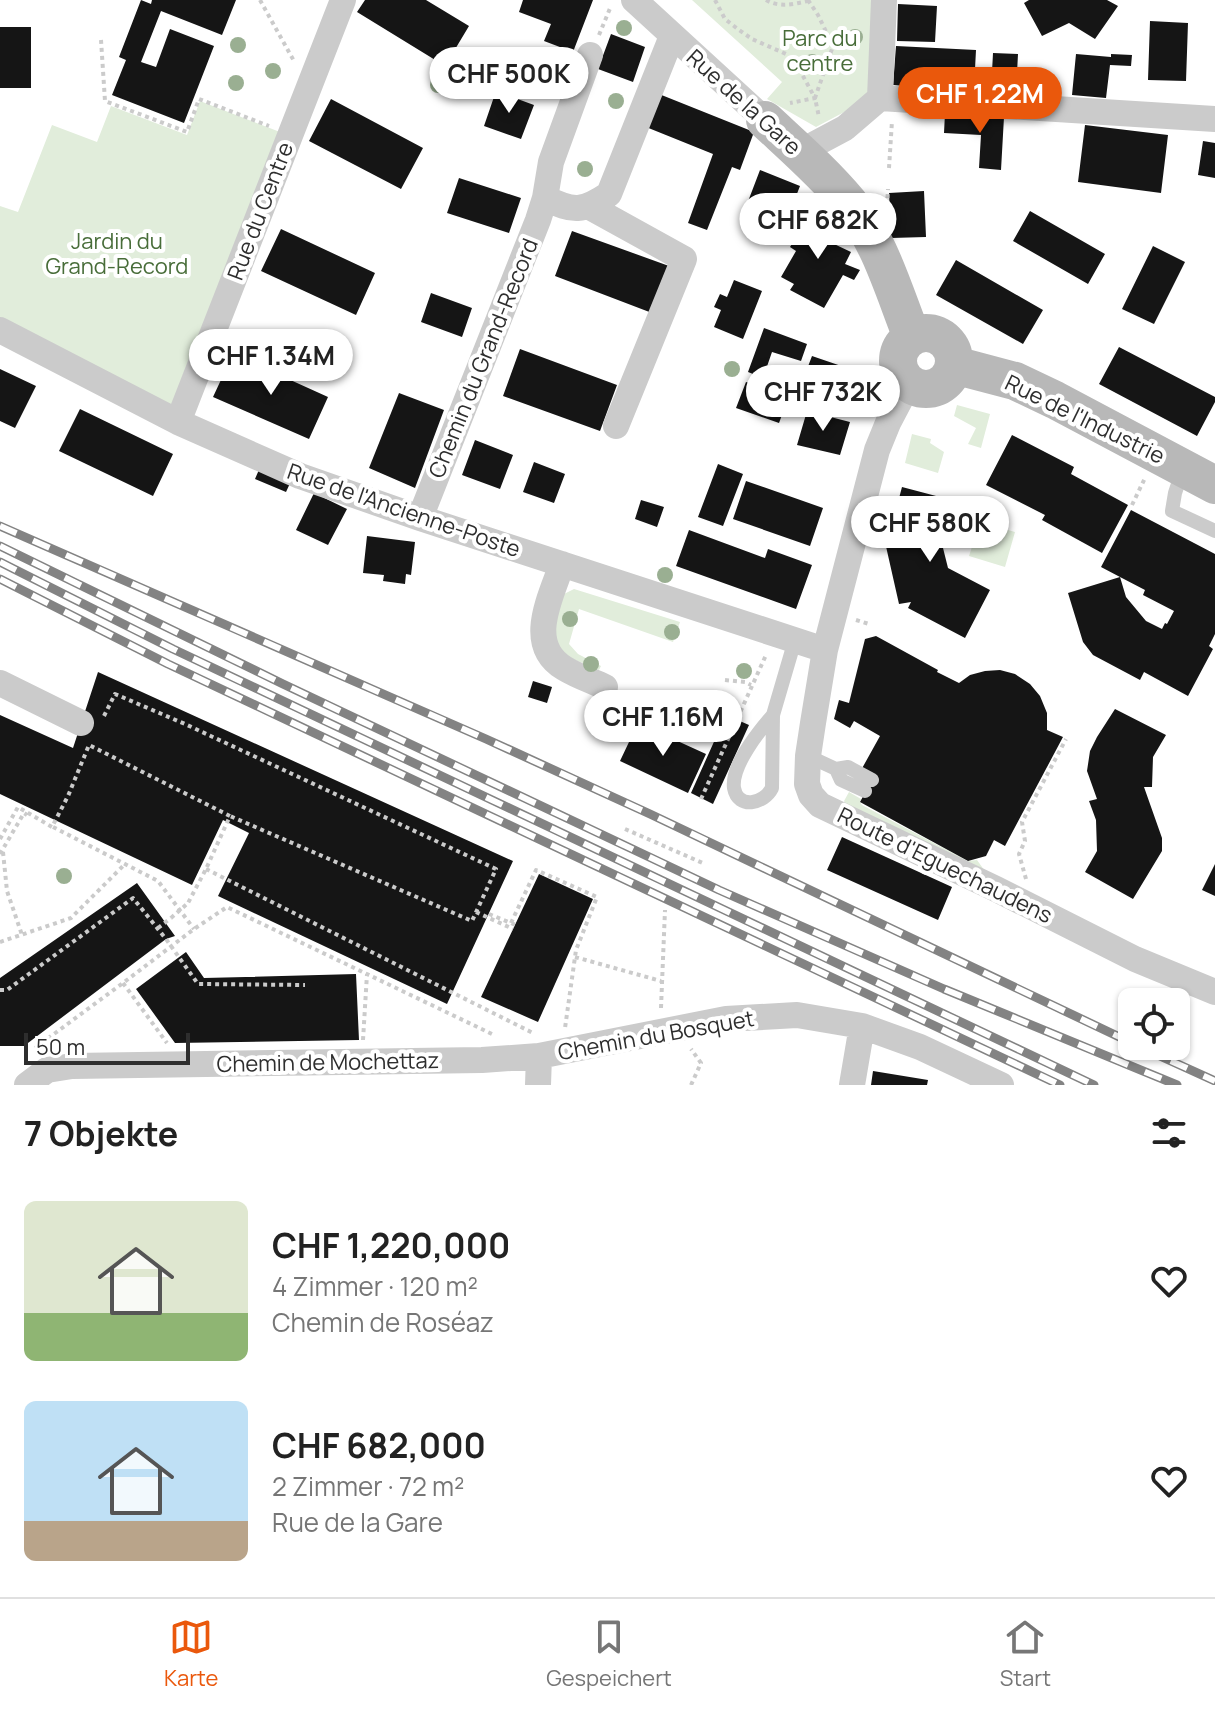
<!DOCTYPE html>
<html lang="de">
<meta charset="utf-8">
<style>
body{margin:0;font-family:Manrope,sans-serif;background:#f2f2f2;color:#222;height:100vh;display:flex;flex-direction:column;font-size:30px;white-space:nowrap}
*{box-sizing:border-box;margin:0}
p{font-size:26px;color:#767676}
.icon{flex:none;width:44px;height:44px;fill:none;stroke:currentColor;stroke-width:2;stroke-linecap:round;stroke-linejoin:round}
.map{position:relative;height:1085px;overflow:hidden}
.details{display:flex;flex-direction:column;background:#fff;flex:1}
.details>*{flex:none}
.fabs{position:absolute;left:1118px;top:988px;display:grid;gap:16px}
.fabs a{display:grid;place-items:center;width:72px;height:72px;border-radius:12px;background:#fff;box-shadow:0 2px 6px #0004;font-size:40px}
.scale{position:absolute;left:24px;bottom:20px;width:166px;box-sizing:border-box;padding-left:8px;border:4px solid #2e2e2e;border-top:0;font-size:22px;line-height:28px;white-space:nowrap;color:#2e2e2e;-webkit-text-stroke:6px #fff;paint-order:stroke}
.price{position:absolute;translate:-50% -68px;padding:0 18px;border-radius:28px;background:#fff;color:#222;font-size:26px;line-height:52px;filter:drop-shadow(0 2px 4px #0008)}
.price::after{content:'';position:absolute;left:50%;top:48px;width:24px;height:18px;margin-left:-12px;background:inherit;clip-path:polygon(0 0,100% 0,50% 100%)}
.price.on{background:#ea580c;color:#fff}
ul{padding:0;list-style:none}
li{display:flex;align-items:center;gap:24px;height:200px;padding:0 24px}
li span{display:grid;place-items:center;flex:none;width:224px;height:160px;border-radius:12px;color:#555}
li>.icon{margin-inline-start:auto}
span .icon{width:96px;height:96px;fill:#fffc;stroke-width:1}
li b{font-size:34px}
h2{display:flex;justify-content:space-between;align-items:center;height:96px;padding:0 24px;font-size:34px}
.tabs{display:flex;justify-content:space-around;align-items:center;height:112px;border-top:2px solid #e0e0e0;background:#fff;font-size:22px;color:#767676}
.tabs a{display:grid;justify-items:center;gap:4px}
.tabs .on{color:#ea580c}
.map>svg:first-child{display:block}
</style>
<div class="map">
<svg width="1215" height="1085" viewBox="0 0 1215 1085">
<rect width="100%" height="100%" fill="#fff"/>
<path fill="#e1eddb" d="M692,0h180l-3,99 -53,28 -49,-28 15,-17z
M200,101l80,31 -109,276 -171,-85v-117l18,6 34,-87 45,17 14,-36 76,29z
M957,405l33,9 -9,34 -13,-4 8,-16 -22,-12z
M912,434l19,5 -1,4 14,9 -6,21 -33,-10z
M980,522l35,10 -10,35 -36,-11z
M574,589l106,33 -7,20 -94,-33 -10,35 9,10 23,12 -2,4 -33,-14 -7,-8 -8,-19 11,-34z
M849,792l12,7 -1,3 2,3 106,56 9,-1 10,14 -140,-67 -3,-6z"/>
<path fill="#151515" fill-rule="evenodd" d="M141,0l10,4 1,-4h84l-14,35 -61,-24 -20,51 15,5 14,-38 44,17 -30,77 -72,-28 14,-35 -7,-3z
M365,0h61l43,26 -24,40 -88,-54z
M523,0h70l-20,52 -29,-11 7,-17 -32,-12z
M1029,0h78l11,6 -23,33 -26,-16 -27,13 -18,-33z
M898,4l39,2 -2,36 -38,-1z
M1150,21l38,2 -2,58 -38,-1z
M0,27h31v61h-31z
M611,34l34,13 -12,35 -35,-13z
M896,46l80,4 -1,19 -42,-1 -2,20 -38,-3z
M993,53l25,1 -2,38 -25,-1z
M1076,54l35,3v-3l21,1 -1,11 -21,-1 -4,33 -34,-3z
M496,91l38,14 -13,34 -37,-13z
M659,94l95,38 -14,38 -8,-3 -25,63 -19,-7 25,-69 -67,-27z
M331,99l92,49 -22,41 -92,-48z
M945,113l59,4 -3,53 -22,-2 2,-33 -37,-2z
M1085,125l83,10 -7,58 -83,-11z
M1203,141l12,2v35l-17,-3z
M760,170l40,16 -16,41 -40,-15z
M459,178l62,20 -12,35 -62,-20z
M924,191l2,46 -35,1 -2,-45z
M813,210l23,11 -3,6 7,4 -8,12 19,9 -6,12 15,6 -6,10 -11,-5 -19,33 -34,-18 4,-6 -13,-7 15,-26 -6,-4z
M1030,211l75,43 -17,30 -75,-43z
M281,229l94,44 -19,42 -95,-44z
M572,231l97,35 -17,47 -97,-37z
M1153,246l32,16 -31,62 -32,-15z
M956,260l87,50 -20,34 -87,-49z
M734,280l28,11 -19,48 -29,-12 7,-17 -7,-3 6,-13 7,3z
M431,293l41,15 -10,29 -41,-15z
M764,328l43,16 -6,17 -29,-9 -9,26 -15,-6z
M1119,347l96,50v5l-18,34 -98,-52z
M520,349l97,36 -17,46 -97,-35z
M233,354l95,43 -19,42 -96,-42z
M812,356l38,13 -12,34 -39,-13z
M0,369l36,17 -21,42 -15,-7z
M746,382l43,14 -10,27 -43,-15z
M399,393l45,17 -29,78 -46,-20z
M80,409l93,45 -20,42 -94,-45z
M807,411l43,11 -10,33 -43,-10z
M1012,435l62,32 -3,7 57,31 -26,48 -60,-33 3,-5 -59,-30z
M475,440l38,15 -13,34 -38,-14z
M534,462l31,12 -11,29 -31,-11z
M718,464l25,10 -20,52 -25,-9z
M261,465l31,14 -6,13 -31,-13z
M746,481l77,27 -13,38 -77,-27z
M902,487l53,14 -12,47 5,20 42,22 -25,48 -57,-30 3,-6 -12,2 -14,-62 5,-2 -1,-4z
M314,493l33,16 -19,36 -32,-15z
M641,500l23,7 -7,20 -22,-8z
M1131,510l84,44v80l-6,12 4,3 -25,47 -44,-24 -4,8 -47,-25 -10,-13 -15,-49 52,-16 -19,-10zM1120,577l25,13 -2,5 31,16 -7,13 -2,-1 -3,6 -16,-8 -20,-24z
M689,530l76,28 3,-9 44,16 -16,44 -120,-43z
M367,536l48,6 -4,33 -5,-1 -1,10 -22,-3 1,-6 -21,-2z
M876,636l62,34 -1,2 22,11 11,-8 15,-4 15,-1 15,4 15,10 10,12 7,17v17l16,7 -58,109 -11,-6 -8,16 -18,5 -108,-59 13,-24 -13,-6 20,-36 -26,-15 -4,7 -16,-9 5,-19 10,3 16,-64z
M98,672l415,189 -66,143 -229,-108 31,-63 -26,-13 -31,65 -192,-91v-79l73,33z
M533,681l19,6 -5,16 -19,-6z
M1115,709l51,26 -13,22 -1,30h-8l18,51v13l-29,48 -48,-27 12,-21 -1,-31 -7,-19 8,-2 -10,-28 3,-20 7,-14z
M726,715l23,10 -36,79 -22,-11z
M638,723l68,31 -18,39 -68,-32z
M842,837l110,50 -14,33 -111,-50z
M1215,864v32l-13,-6z
M539,874l54,25 -55,123 -57,-25z
M137,883l38,53 -9,3 -142,107h-24v-68z
M186,952l18,26 152,-4 3,66 -184,3 -39,-54z
M873,1071l55,9 -1,5h-56z"/>
<g fill="none" stroke-linecap="round" stroke-linejoin="round">
<path stroke="#cbcbcb" stroke-width="4" stroke-dasharray="4 4" stroke-linecap="butt" d="M260,0l34,61
M715,0l10,19 14,11 13,9 34,15 12,13 17,31 -25,5
M766,0c14,8 27,4 42,1
M808,0l10,15 15,31 -18,52 4,19
M599,35l12,-29
M101,40l4,61 82,31 12,-33 70,27
M889,168l3,-47
M887,206l1,-17
M1132,505l13,-27
M856,620l13,4
M725,680l20,2 6,3
M104,716l11,-22 70,30 311,145 -24,52 -242,-105
M701,799l65,-144
M53,827l105,54 36,48
M625,829l80,35
M0,839l18,-32 34,20 16,-31 21,-51 141,71 -24,53 -18,34
M3,852l4,39 15,44
M0,854l24,-41 3,2
M206,869l327,164
M1026,879l-7,-25 6,-13 -3,-19 44,-83
M476,912l37,17
M489,914l27,11
M511,923l25,-53 61,27 -21,53 -11,78
M158,928l13,-10
M0,942l71,-24 54,-54
M575,957l86,24
M123,983l44,60
M0,990h7l126,-92 33,41 32,45 107,1
M661,1008l4,-98
M363,1040l4,-66
M35,1048l88,-65 71,-54 33,-22 265,127
M691,1085l10,-22 -10,-14"/>
<path stroke="#cbcbcb" stroke-width="14" d="M1183,469l-8,24 -3,18 43,20
M773,715c-14,16 -42,51 -39,73 4,22 30,16 38,0l1,-73 22,-75
M808,756l28,13 5,11 24,11
M836,769l12,-2 24,13"/>
<path stroke="#cbcbcb" stroke-width="26" d="M634,0l131,120
M880,98l335,21
M880,98l4,-98
M800,152l45,-24 35,-30
M545,198c29,14 37,14 64,-4l63,-158
M590,207l94,52 -68,167
M0,330l178,92 122,54 120,42 405,132
M909,383l-21,40 -11,27 -52,200 -12,73 -5,33 -1,28 4,11 9,10 176,84 139,70 80,33
M178,422l165,-422
M420,518l118,-298 7,-22 6,-36 39,-107
M562,564c-11,33 -37,80 2,104 13,8 28,13 41,19
M0,683l81,40
M27,1085l20,-15 25,-4 410,-6 57,-4 187,-37 71,-4 65,11 58,21 81,38
M538,1085l1,-29
M852,1085l10,-59"/>
<path stroke="#b8b8b8" stroke-width="38" d="M765,120c29,27 59,53 84,83 31,38 45,89 63,134
M898 361a28 28 0 1 1 56 0a28 28 0 1 1-56 0Z
M954,365l61,16 40,19 160,85"/>
<g stroke="#838383" stroke-width="9">
<path id="rail" d="M0,526l486,213 164,75 482,229
M0,546l283,138 436,206 225,99 233,96
M0,562l173,87 921,436
M0,579l168,85 892,421
M1138,1046l77,35"/>
</g>
<use href="#rail" stroke="#fff" stroke-width="6" stroke-dasharray="18" stroke-linecap="butt"/>
<path stroke="#cbcbcb" stroke-width="4" stroke-dasharray="4 4" stroke-linecap="butt" d="M171,918l17,-15"/>
</g>
<g fill="#9aaf92">
<circle cx="624" cy="28" r="8"/>
<circle cx="855" cy="37" r="8"/>
<circle cx="238" cy="45" r="8"/>
<circle cx="812" cy="62" r="8"/>
<circle cx="558" cy="67" r="8"/>
<circle cx="273" cy="71" r="8"/>
<circle cx="236" cy="83" r="8"/>
<circle cx="438" cy="85" r="8"/>
<circle cx="539" cy="90" r="8"/>
<circle cx="616" cy="101" r="8"/>
<circle cx="585" cy="169" r="8"/>
<circle cx="732" cy="369" r="8"/>
<circle cx="665" cy="575" r="8"/>
<circle cx="570" cy="619" r="8"/>
<circle cx="672" cy="632" r="8"/>
<circle cx="591" cy="664" r="8"/>
<circle cx="744" cy="671" r="8"/>
<circle cx="64" cy="876" r="8"/>
</g>
<g text-anchor="middle" dominant-baseline="central" stroke-width="8" stroke-linejoin="round" paint-order="stroke">
<g font-size="22" fill="#486d39" stroke="#fff">
<text x="820" y="38">Parc du<tspan x="820" dy="25">centre</tspan></text>
<text x="117" y="241">Jardin du<tspan x="117" dy="25">Grand-Record</tspan></text>
</g>
<g font-size="22" fill="#2e2e2e" stroke="#fff">
<text transform="translate(744 102) rotate(42)">Rue de la Gare</text>
<text transform="translate(260 211) rotate(-69)">Rue du Centre</text>
<text transform="translate(483 358) rotate(-68)">Chemin du Grand-Record</text>
<text transform="translate(1085 419) rotate(26)">Rue de l'Industrie</text>
<text transform="translate(404 510) rotate(19)">Rue de l'Ancienne-Poste</text>
<text transform="translate(945 865) rotate(26)">Route d'Eguechaudens</text>
<text transform="translate(656 1035) rotate(-10)">Chemin du Bosquet</text>
<text transform="translate(328 1062) rotate(-1)">Chemin de Mochettaz</text>
</g>
</g>
</svg>
<div class="fabs">
<a><svg class="icon" aria-label="locate" viewBox="0 0 24 24"><circle cx="12" cy="12" r="6"/><path d="M12 2v4M12 18v4M2 12h4M18 12h4"/></svg></a>
</div>
<div class="scale">50 m</div>
<b class="price" style="left:509px;top:115px">CHF 500K</b>
<b class="price on" style="left:980px;top:135px">CHF 1.22M</b>
<b class="price" style="left:818px;top:261px">CHF 682K</b>
<b class="price" style="left:271px;top:397px">CHF 1.34M</b>
<b class="price" style="left:823px;top:433px">CHF 732K</b>
<b class="price" style="left:930px;top:564px">CHF 580K</b>
<b class="price" style="left:663px;top:758px">CHF 1.16M</b>
</div>
<section class="details">
<h2>7 Objekte<svg class="icon" aria-label="filters" viewBox="0 0 24 24"><path d="M4 7h16M4 17h16"/><circle cx="9" cy="7" r="2"/><circle cx="15" cy="17" r="2"/></svg></h2>
<ul>
<li><span style="background:linear-gradient(#dfe7d0 70%,#8fb573 0)"><svg class="icon" aria-label="home" viewBox="0 0 24 24"><path d="M3 11l9-7 9 7M6 9v11h12V9"/></svg></span><div><b>CHF 1,220,000</b><p>4 Zimmer · 120 m²</p><p>Chemin de Roséaz</p></div><svg class="icon" aria-label="heart" viewBox="0 0 24 24"><path d="M12 20l-8-8c-3-5 5-10 8-4 3-6 11-1 8 4z"/></svg></li>
<li><span style="background:linear-gradient(#bfe0f5 75%,#b9a48a 0)"><svg class="icon" aria-label="home" viewBox="0 0 24 24"><path d="M3 11l9-7 9 7M6 9v11h12V9"/></svg></span><div><b>CHF 682,000</b><p>2 Zimmer · 72 m²</p><p>Rue de la Gare</p></div><svg class="icon" aria-label="heart" viewBox="0 0 24 24"><path d="M12 20l-8-8c-3-5 5-10 8-4 3-6 11-1 8 4z"/></svg></li>
</ul>
</section>
<nav class="tabs">
<a class="on"><svg class="icon" aria-label="map" viewBox="0 0 24 24"><path d="M3 6l6-2 6 2 6-2v14l-6 2-6-2-6 2zM9 4v14M15 6v14"/></svg>Karte</a>
<a><svg class="icon" aria-label="saved" viewBox="0 0 24 24"><path d="M7 4h10v16l-5-4-5 4z"/></svg>Gespeichert</a>
<a><svg class="icon" aria-label="home" viewBox="0 0 24 24"><path d="M3 11l9-7 9 7M6 9v11h12V9"/></svg>Start</a>
</nav>
